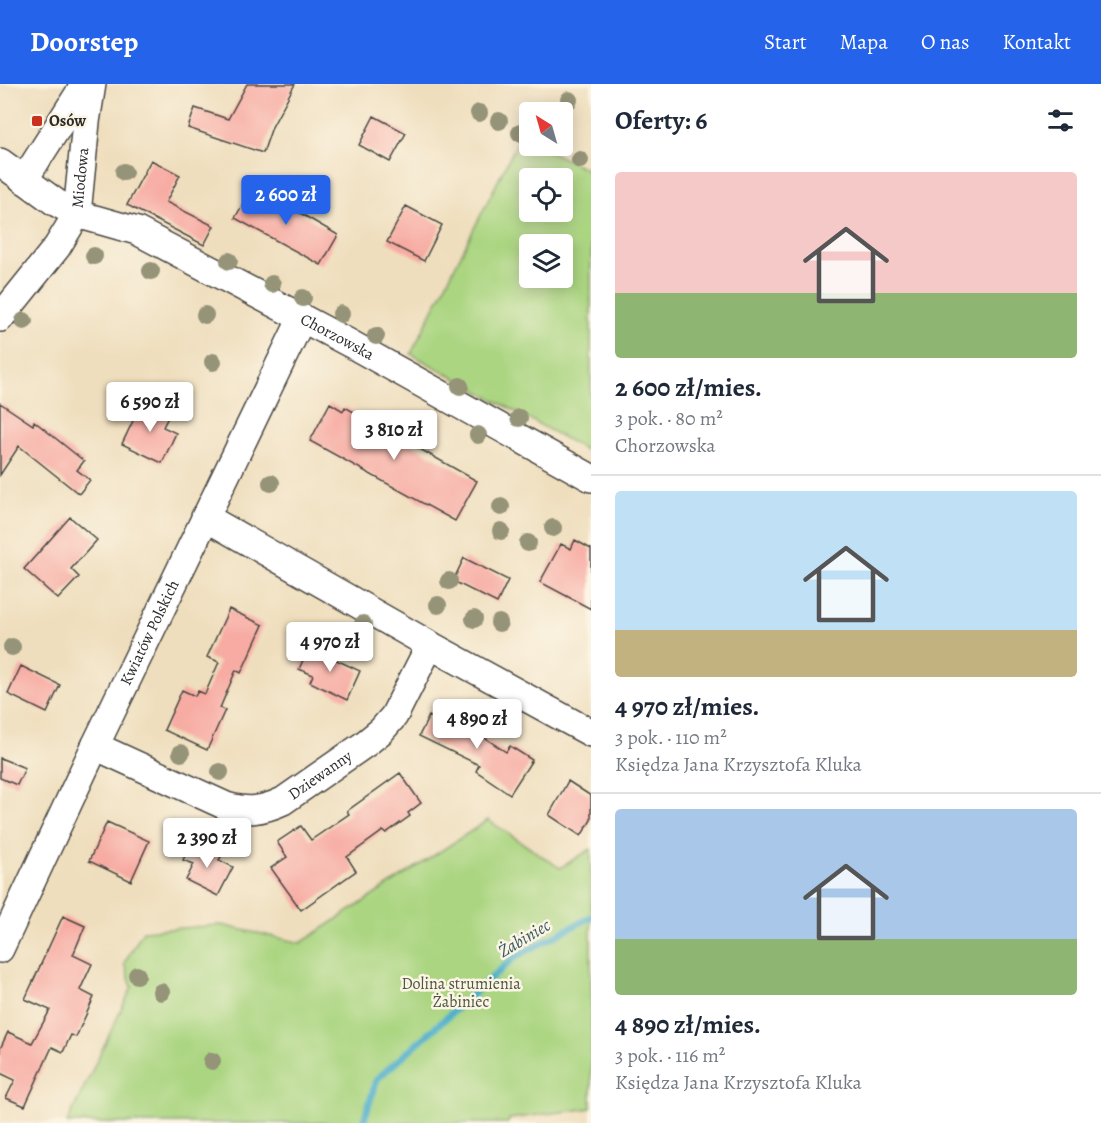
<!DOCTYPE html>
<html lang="pl">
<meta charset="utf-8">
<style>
body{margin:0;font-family:Alegreya,serif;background:#f2f2f3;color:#1f2937;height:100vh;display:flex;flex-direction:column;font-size:22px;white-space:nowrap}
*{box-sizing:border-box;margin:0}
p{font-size:20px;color:#747a83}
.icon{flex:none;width:33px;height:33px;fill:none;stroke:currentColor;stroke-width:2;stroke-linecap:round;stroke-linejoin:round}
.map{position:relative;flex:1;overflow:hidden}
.drawer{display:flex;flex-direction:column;background:#fff;width:510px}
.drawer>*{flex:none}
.needle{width:39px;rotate:323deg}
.controls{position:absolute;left:519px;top:18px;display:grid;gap:12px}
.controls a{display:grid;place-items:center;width:54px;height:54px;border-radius:6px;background:#fff;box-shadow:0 3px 15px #0003;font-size:30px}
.price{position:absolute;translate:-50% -51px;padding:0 14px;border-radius:6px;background:#fff;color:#222;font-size:20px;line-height:39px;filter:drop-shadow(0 2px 3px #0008)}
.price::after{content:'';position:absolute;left:50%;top:36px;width:18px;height:14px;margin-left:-9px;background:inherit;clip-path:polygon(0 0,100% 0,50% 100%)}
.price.current{background:#2563eb;color:#fff}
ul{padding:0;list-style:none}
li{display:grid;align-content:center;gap:12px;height:318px;padding:0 24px}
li+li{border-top:2px solid #e0e1e3}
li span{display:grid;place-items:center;height:186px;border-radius:6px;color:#555}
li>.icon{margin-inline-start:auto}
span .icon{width:108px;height:108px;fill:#fffc;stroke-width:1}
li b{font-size:26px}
h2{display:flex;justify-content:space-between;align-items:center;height:72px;padding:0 24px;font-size:26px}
header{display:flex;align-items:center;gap:36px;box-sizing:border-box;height:84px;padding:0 30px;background:#2563eb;color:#fff}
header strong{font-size:28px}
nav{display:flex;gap:33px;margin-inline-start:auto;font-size:21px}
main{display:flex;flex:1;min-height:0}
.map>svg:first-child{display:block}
</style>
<header>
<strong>Doorstep</strong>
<nav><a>Start</a><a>Mapa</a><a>O nas</a><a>Kontakt</a></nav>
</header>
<main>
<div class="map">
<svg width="591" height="1039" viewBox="0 0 591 1039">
<rect width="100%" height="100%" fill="#fcf5e5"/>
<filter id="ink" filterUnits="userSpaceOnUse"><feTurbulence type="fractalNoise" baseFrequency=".0167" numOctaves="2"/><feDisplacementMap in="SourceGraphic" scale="12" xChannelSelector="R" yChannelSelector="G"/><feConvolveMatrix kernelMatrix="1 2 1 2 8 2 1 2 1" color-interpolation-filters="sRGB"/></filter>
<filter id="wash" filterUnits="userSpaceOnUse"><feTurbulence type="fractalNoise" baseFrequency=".008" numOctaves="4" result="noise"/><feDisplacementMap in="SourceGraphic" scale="24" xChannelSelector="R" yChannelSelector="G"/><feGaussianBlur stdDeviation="1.35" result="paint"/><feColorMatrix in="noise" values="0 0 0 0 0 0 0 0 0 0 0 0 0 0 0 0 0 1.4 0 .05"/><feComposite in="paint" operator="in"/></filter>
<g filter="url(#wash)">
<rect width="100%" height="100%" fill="#efdebd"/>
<path fill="#abd581" stroke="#6b8056" stroke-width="1.5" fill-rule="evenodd" d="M520,53l9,5 1,4h8l53,25v282l-180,-99zM530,94h32v34h-32zM530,160h32v34h-32z
M488,736l72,48 31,-19v259l-82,11 -1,4h-441l65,-136 -8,-24 19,-32 78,-6 80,18z"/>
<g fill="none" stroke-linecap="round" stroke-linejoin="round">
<path stroke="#4aaec9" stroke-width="7" d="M363,1039l14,-44 138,-122 76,-40"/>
</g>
<g id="blocks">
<path fill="#f7aba3" d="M247,0h48l-23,43 -9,26 -75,-25 7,-20 33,11z
M374,32l32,17 -16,29 -31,-17z
M151,76l29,15 -14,27 48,24 -10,19 -77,-40z
M253,102l85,49 -17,30 -86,-47z
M406,122l36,19 -18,36 -37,-19z
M142,318l27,13 -6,12 13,6 -14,30 -40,-19z
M0,319l33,22 1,-4 50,40 -7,9 13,10 -11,14 -60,-48 -19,29z
M330,319l13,8 2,-4 132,74 -22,40 -145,-80z
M70,433l27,23 -26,29 8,8 -21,22 -34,-30z
M575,456l16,9v60l-51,-27 21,-38 10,5z
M464,474l44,22 -11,23 -44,-22z
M229,525l34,16 -22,48 -5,-3 -16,38 5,2 -18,40 -43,-20 18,-40 13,6 3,-5 7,3 14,-32 -12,-5z
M309,563l51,24 -13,29 -37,-18 3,-7 -14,-6z
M21,582l39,19 -13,28 -39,-19z
M443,627l28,14 -1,3 36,24 4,-6 22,14 -22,34 -34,-23 3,-6 -60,-29 10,-20 9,4z
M0,674l25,10 -8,17 -17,-7z
M400,689l21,30 -13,10 2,3 -24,17 -3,-2 -36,26 9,14 -55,39 -30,-42 16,-11 -10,-15 24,-16 10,14 38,-26 -2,-3z
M568,697l23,15v24l-10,16 -32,-21z
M107,738l42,19 -18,40 -42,-20z
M192,757l30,14 -3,5 14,7 -15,29 -32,-16 8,-16 -11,-4z
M63,832l22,10 -12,29 19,9 -12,26 14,7 -18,40 -5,-2 -8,17 -11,-5 -27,59 -19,-8 9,-18 -15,-7v-24l8,-17 24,11 18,-33 -25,-11z"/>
</g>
</g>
<g filter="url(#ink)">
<use href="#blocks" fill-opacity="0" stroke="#484641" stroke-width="1.5"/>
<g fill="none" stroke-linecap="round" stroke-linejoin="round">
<g stroke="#484641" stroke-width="30">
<g id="minor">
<path id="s1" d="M0,78l55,40 22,12 60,17 214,113 240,134"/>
<path d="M24,96l61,-96"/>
<path id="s2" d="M0,234l57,-71 20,-33 9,-92 6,-38"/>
<path d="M205,433l225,128 161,88"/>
<path id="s3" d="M95,662l131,60c23,6 35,5 57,-5l82,-57 16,-13 13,-15 36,-71"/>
<path id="s4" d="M0,865l95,-203 207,-428"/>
</g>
</g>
<use href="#minor" stroke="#fff" stroke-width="27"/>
</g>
<g fill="#959378">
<circle cx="569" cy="16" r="9"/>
<circle cx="479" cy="29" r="9"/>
<circle cx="499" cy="37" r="9"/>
<circle cx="520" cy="49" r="9"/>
<circle cx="580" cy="76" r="9"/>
<circle cx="124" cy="88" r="9"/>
<circle cx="94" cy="172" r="9"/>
<circle cx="229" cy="177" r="9"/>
<circle cx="151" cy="187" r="9"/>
<circle cx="272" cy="200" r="9"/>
<circle cx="303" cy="214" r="9"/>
<circle cx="341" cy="230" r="9"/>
<circle cx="205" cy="231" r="9"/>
<circle cx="24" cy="237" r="9"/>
<circle cx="376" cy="252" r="9"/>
<circle cx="213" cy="278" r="9"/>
<circle cx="460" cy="302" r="9"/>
<circle cx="519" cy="334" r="9"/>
<circle cx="478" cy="351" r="9"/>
<circle cx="271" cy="399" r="9"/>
<circle cx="501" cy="423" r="9"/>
<circle cx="553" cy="444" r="9"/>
<circle cx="501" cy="447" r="9"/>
<circle cx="528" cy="459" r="9"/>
<circle cx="449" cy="497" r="9"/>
<circle cx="438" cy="521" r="9"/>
<circle cx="474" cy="535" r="9"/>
<circle cx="499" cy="539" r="9"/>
<circle cx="363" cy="540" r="9"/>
<circle cx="12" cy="563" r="9"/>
<circle cx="181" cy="669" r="9"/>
<circle cx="220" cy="688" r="9"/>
<circle cx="137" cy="891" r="9"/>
<circle cx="161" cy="908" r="9"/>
<circle cx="212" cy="977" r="9"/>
</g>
</g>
<rect fill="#c8321e" stroke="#fcf5e5" stroke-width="2" x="31" y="31" width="12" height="12" rx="3"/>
<g text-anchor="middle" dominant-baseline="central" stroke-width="5" stroke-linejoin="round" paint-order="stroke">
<g font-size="16" font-weight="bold" fill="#2b2b2b" stroke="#fcf5e5" text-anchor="start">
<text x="49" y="37">Osów</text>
</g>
<g font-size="16" fill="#2b2b2b" stroke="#fcf5e5">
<text stroke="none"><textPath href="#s2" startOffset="166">Miodowa</textPath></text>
<text stroke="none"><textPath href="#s1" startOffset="382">Chorzowska</textPath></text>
<text stroke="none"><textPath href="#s4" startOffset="350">Kwiatów Polskich</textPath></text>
<text stroke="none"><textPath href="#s3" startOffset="248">Dziewanny</textPath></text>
</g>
<g font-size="16" fill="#4b5640" stroke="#fcf5e5">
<text x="461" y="900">Dolina strumienia<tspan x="461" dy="18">Żabiniec</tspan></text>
</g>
<g font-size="18" font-style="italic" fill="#365962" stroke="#fcf5e5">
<text transform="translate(524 854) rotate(-31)">Żabiniec</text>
</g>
</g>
</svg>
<div class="controls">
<a><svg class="needle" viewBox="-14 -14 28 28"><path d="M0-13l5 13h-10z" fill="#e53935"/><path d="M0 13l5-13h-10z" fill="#747a83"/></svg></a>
<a><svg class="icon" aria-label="locate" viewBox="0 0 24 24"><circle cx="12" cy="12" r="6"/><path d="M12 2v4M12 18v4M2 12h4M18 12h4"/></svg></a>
<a><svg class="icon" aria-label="layers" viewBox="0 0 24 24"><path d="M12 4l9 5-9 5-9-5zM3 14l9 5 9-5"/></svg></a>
</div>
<b class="price current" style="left:286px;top:142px">2 600 zł</b>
<b class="price" style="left:150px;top:349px">6 590 zł</b>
<b class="price" style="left:394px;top:377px">3 810 zł</b>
<b class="price" style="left:330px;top:589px">4 970 zł</b>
<b class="price" style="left:477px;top:666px">4 890 zł</b>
<b class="price" style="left:207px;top:785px">2 390 zł</b>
</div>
<section class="drawer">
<h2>Oferty: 6<svg class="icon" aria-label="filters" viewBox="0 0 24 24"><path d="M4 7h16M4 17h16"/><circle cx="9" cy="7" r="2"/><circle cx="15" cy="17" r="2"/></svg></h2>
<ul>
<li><span style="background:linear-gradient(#f6c9c9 65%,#8fb573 0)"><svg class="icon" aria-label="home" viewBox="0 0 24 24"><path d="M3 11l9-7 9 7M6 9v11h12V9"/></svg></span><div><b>2 600 zł/mies.</b><p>3 pok. · 80 m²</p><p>Chorzowska</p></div></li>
<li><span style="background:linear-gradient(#bfe0f5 75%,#c2b280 0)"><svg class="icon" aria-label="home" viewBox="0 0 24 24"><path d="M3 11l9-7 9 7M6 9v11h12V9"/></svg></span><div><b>4 970 zł/mies.</b><p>3 pok. · 110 m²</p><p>Księdza Jana Krzysztofa Kluka</p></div></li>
<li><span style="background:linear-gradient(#a9c7e8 70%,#8fb573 0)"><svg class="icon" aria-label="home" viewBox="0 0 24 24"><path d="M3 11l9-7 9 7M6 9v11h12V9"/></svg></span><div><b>4 890 zł/mies.</b><p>3 pok. · 116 m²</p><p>Księdza Jana Krzysztofa Kluka</p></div></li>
</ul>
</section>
</main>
